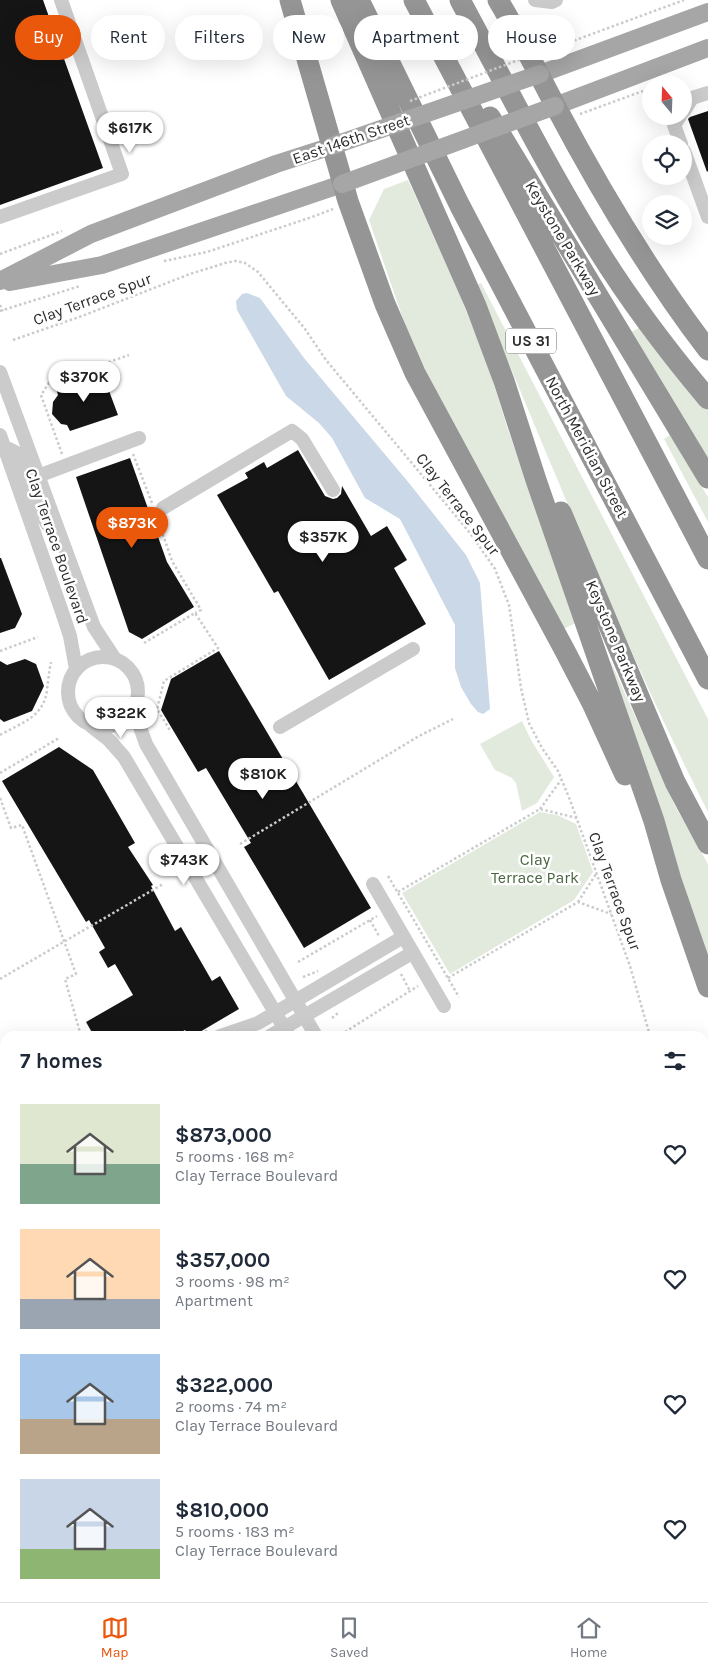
<!DOCTYPE html>
<meta charset="utf-8">
<style>
body{margin:0;font-family:Karla,sans-serif;background:#f2f2f3;color:#1f2937;height:100vh;display:flex;flex-direction:column;font-size:19px;white-space:nowrap}
*{box-sizing:border-box;margin:0}
p{font-size:16px;color:#747a83}
.icon{flex:none;width:28px;height:28px;fill:none;stroke:currentColor;stroke-width:2;stroke-linecap:round;stroke-linejoin:round}
.map{position:relative;flex:1;overflow:hidden}
.panel{position:absolute;left:0px;top:1031px;width:709px;height:571px;display:flex;flex-direction:column;background:#fff;border-radius:15px 15px 0 0;box-shadow:0 5px 20px #0002}
.panel>*{flex:none}
.banner{position:absolute;left:15px;top:15px;width:679px;height:45px;display:flex;gap:10px}
.needle{width:32px;rotate:341deg}
.controls{position:absolute;left:642px;top:75px;display:grid;gap:10px}
.controls a{display:grid;place-items:center;width:50px;height:50px;border-radius:50%;background:#fff;box-shadow:0 5px 20px #0002;font-size:25px}
.price{position:absolute;translate:-50% -42px;padding:0 11px;border-radius:18px;background:#fff;color:#222;font-size:16px;line-height:32px;filter:drop-shadow(0 1px 2px #0008)}
.price::after{content:'';position:absolute;left:50%;top:30px;width:15px;height:11px;margin-left:-8px;background:inherit;clip-path:polygon(0 0,100% 0,50% 100%)}
.price.on{background:#ea580c;color:#fff}
ul{padding:0;list-style:none}
li{display:flex;align-items:center;gap:15px;height:125px;padding:0 20px}
li span{display:grid;place-items:center;flex:none;width:140px;height:100px;border-radius:0px;color:#555}
li>.icon{margin-inline-start:auto}
span .icon{width:60px;height:60px;fill:#fffc;stroke-width:1}
li b{font-size:21px}
h2{display:flex;justify-content:space-between;align-items:center;height:60px;padding:0 20px;font-size:21px}
.pill{padding:0 18px;border-radius:22px;background:#fff;box-shadow:0 5px 20px #0002;font-size:18px;line-height:45px}
.pill.on{background:#ea580c;color:#fff}
.menu{display:flex;justify-content:space-around;align-items:center;height:70px;border-top:1px solid #e0e1e3;background:#fff;font-size:14px;color:#747a83}
.menu a{display:grid;justify-items:center;gap:2px}
.menu .on{color:#ea580c}
.map>svg:first-child{display:block}
</style>
<div class="map">
<svg width="708" height="1602" viewBox="0 0 708 1602">
<rect width="100%" height="100%" fill="#fff"/>
<path fill="#e2eadd" d="M408,180l50,110 30,76 21,67 67,190 -15,7 -149,-285 -43,-125 15,-31z
M481,283l227,436v93c-87,-171 -157,-350 -232,-527z
M639,328l69,83v48l-77,-127z
M670,435l38,62v25l-44,-83z
M611,662l64,144 33,58v94l-102,-294z
M522,721l9,19 23,37 -17,26 -15,8 -6,-28 -4,-5 -17,-8 -15,-26z
M540,812l17,3 19,9 17,48 -19,28 -124,74 -48,-81z"/>
<path fill="#cbd8e8" d="M247,293l13,5 44,60 105,125 57,72 14,28 10,126 -7,5 -5,-2 -7,-8 -10,-17 -6,-19v-43l-55,-106 -35,-21 -33,-60 -13,-15 -33,-27 -49,-86 -1,-9 6,-7z
M708,1539v63h-77l-4,-4h77v-51z"/>
<path fill="#151515" d="M0,0h43l60,168 -103,37z
M708,111v60l-1,1 -19,-53 2,-2z
M102,372l16,43 -48,16 -3,-6 -6,-1 -9,-10 1,-12 5,-7 -2,-7z
M298,450l27,46 8,3 4,-1 4,-4 1,-8 29,50 16,-10 20,34 -13,8 32,56 -97,56 -51,-89 -4,2 -57,-98 31,-17 -3,-5 19,-11 3,6z
M130,458l37,104 27,45 -52,32 -13,-7 -53,-155z
M0,558h1l21,56 -7,14 -15,5z
M219,651l152,257 -67,40 -60,-101 7,-4 -45,-75 -8,4 -37,-62 10,-31z
M25,659l11,5 8,22 -12,25 -28,11 -4,-3v-58l7,4z
M59,747l34,23 42,73 -7,4 25,38 -2,1 24,45 6,-4 31,54 8,-5 19,33 -46,27h-5l-3,-6 -10,6h-81l-8,-14 47,-27 -18,-31 -7,4 -9,-16 6,-4 -16,-28 -3,2 -84,-141z"/>
<g fill="none" stroke-linecap="round" stroke-linejoin="round">
<path stroke="#cbcbcb" stroke-width="2.5" stroke-dasharray="2.5 2.5" stroke-linecap="butt" d="M546,51l138,-51
M580,114l63,-23
M0,254l62,-23
M164,261l43,-9 105,-35 21,-8
M0,305l3,6
M0,311l80,-25
M13,340l69,-24 108,-42 35,-11 10,-2 10,2 13,9 47,57 21,31 144,173 25,36 14,36 12,83 8,35 13,25 16,23 12,29 60,166 20,70
M62,454l-21,-59 8,-12 80,-28
M133,454l19,49
M158,520l14,41 29,49 -6,3
M144,643l51,-30 23,35 -54,33 -7,28 14,23
M0,651l38,-14
M0,735c21,-12 44,-18 47,-45 1,-9 2,-18 4,-28
M0,773l59,-35
M0,798l11,30 11,-3 54,149 -11,5 14,50 4,7
M540,809l21,-29
M240,844l179,-108 34,-17
M388,876l71,121
M398,892l142,-83 37,9
M578,902l18,-28
M370,920l9,16
M298,962l79,-46
M401,974l9,17
M303,977l15,-6
M448,978l130,-76 33,12
M0,979l163,-95
M332,1018l6,-5
M345,1032l73,-46
M196,1036l12,-6
M704,1156l4,12"/>
<path stroke="#cbcbcb" stroke-width="14" d="M535,0l17,2 4,-2
M684,111l8,-13 16,-5
M680,116l-6,9 7,19
M684,151l24,66
M0,217l122,-43 -61,-174
M0,372l94,255 21,32
M0,435l61,174 9,27 6,33
M0,450l9,-1 11,6 21,59 12,19
M38,476l101,-38
M163,508l129,-77 10,8 31,51
M68 692a35 35 0 1 1 70 0a35 35 0 1 1-70 0Z
M137,701l3,26 6,17 170,292
M91,726l18,14 15,17 165,279
M280,727l133,-78
M373,884l71,122
M220,1036l38,-13 145,-86
M270,1036l142,-83
M0,1089l5,-3
M0,1423l5,-4
M430,1598l2,4
M575,1598l3,4
M524,1602l8,-4"/>
<path stroke="#a6a6a6" stroke-width="18" d="M540,74l168,-62
M555,106l153,-58
M0,281l91,-47 185,-70 56,-18
M10,282l92,-17 240,-81"/>
<path stroke="#959595" stroke-width="21" d="M290,0l58,201 37,103 30,69 149,276 28,54 33,72
M341,0l135,306 28,75 32,99 118,341 17,59 37,107
M359,0l101,206 248,473
M414,0l294,559
M460,0c43,80 84,162 132,240 34,56 74,109 116,159
M498,0c21,35 39,71 58,107 45,85 94,167 152,243
M490,117l218,361
M561,512l114,270 33,62"/>
<path stroke="#cbcbcb" stroke-width="2.5" stroke-dasharray="2.5 2.5" stroke-linecap="butt" d="M410,101l111,-42"/>
<path stroke="#a6a6a6" stroke-width="18" d="M332,146l208,-72
M342,184l213,-78"/>
</g>
<g text-anchor="middle" dominant-baseline="central" stroke-width="5" stroke-linejoin="round" paint-order="stroke">
<rect fill="#fff" stroke="#6d6d6d" stroke-width="1" x="506" y="328.5" width="50" height="25" rx="4"/>
<g font-size="15" font-weight="bold" fill="#2e2e2e">
<text x="531" y="341">US 31</text>
</g>
<g font-size="16" fill="#2e2e2e" stroke="#fff">
<text transform="translate(351 139) rotate(-19)">East 146th Street</text>
<text transform="translate(563 238) rotate(59)">Keystone Parkway</text>
<text transform="translate(92 299) rotate(-20)">Clay Terrace Spur</text>
<text transform="translate(587 447) rotate(62)">North Meridian Street</text>
<text transform="translate(458 504) rotate(52)">Clay Terrace Spur</text>
<text transform="translate(57 546) rotate(71)">Clay Terrace Boulevard</text>
<text transform="translate(616 641) rotate(67)">Keystone Parkway</text>
<text transform="translate(615 891) rotate(70)">Clay Terrace Spur</text>
</g>
<g font-size="16" fill="#4a6640" stroke="#fff">
<text x="535" y="859">Clay<tspan x="535" dy="18">Terrace Park</tspan></text>
</g>
</g>
</svg>
<div class="controls">
<a><svg class="needle" viewBox="-14 -14 28 28"><path d="M0-13l5 13h-10z" fill="#e53935"/><path d="M0 13l5-13h-10z" fill="#747a83"/></svg></a>
<a><svg class="icon" aria-label="locate" viewBox="0 0 24 24"><circle cx="12" cy="12" r="6"/><path d="M12 2v4M12 18v4M2 12h4M18 12h4"/></svg></a>
<a><svg class="icon" aria-label="layers" viewBox="0 0 24 24"><path d="M12 4l9 5-9 5-9-5zM3 14l9 5 9-5"/></svg></a>
</div>
<b class="price" style="left:130px;top:154px">$617K</b>
<b class="price" style="left:84px;top:403px">$370K</b>
<b class="price on" style="left:132px;top:549px">$873K</b>
<b class="price" style="left:323px;top:563px">$357K</b>
<b class="price" style="left:121px;top:739px">$322K</b>
<b class="price" style="left:263px;top:800px">$810K</b>
<b class="price" style="left:184px;top:886px">$743K</b>
<div class="banner">
<a class="pill on">Buy</a>
<a class="pill">Rent</a>
<a class="pill">Filters</a>
<a class="pill">New</a>
<a class="pill">Apartment</a>
<a class="pill">House</a>
</div>
<section class="panel">
<h2>7 homes<svg class="icon" aria-label="filters" viewBox="0 0 24 24"><path d="M4 7h16M4 17h16"/><circle cx="9" cy="7" r="2"/><circle cx="15" cy="17" r="2"/></svg></h2>
<ul>
<li><span style="background:linear-gradient(#dfe7d0 60%,#7fa58c 0)"><svg class="icon" aria-label="home" viewBox="0 0 24 24"><path d="M3 11l9-7 9 7M6 9v11h12V9"/></svg></span><div><b>$873,000</b><p>5 rooms · 168 m²</p><p>Clay Terrace Boulevard</p></div><svg class="icon" aria-label="heart" viewBox="0 0 24 24"><path d="M12 20l-8-8c-3-5 5-10 8-4 3-6 11-1 8 4z"/></svg></li>
<li><span style="background:linear-gradient(#ffd9b3 70%,#9aa5b1 0)"><svg class="icon" aria-label="home" viewBox="0 0 24 24"><path d="M3 11l9-7 9 7M6 9v11h12V9"/></svg></span><div><b>$357,000</b><p>3 rooms · 98 m²</p><p>Apartment</p></div><svg class="icon" aria-label="heart" viewBox="0 0 24 24"><path d="M12 20l-8-8c-3-5 5-10 8-4 3-6 11-1 8 4z"/></svg></li>
<li><span style="background:linear-gradient(#a9c7e8 65%,#b9a48a 0)"><svg class="icon" aria-label="home" viewBox="0 0 24 24"><path d="M3 11l9-7 9 7M6 9v11h12V9"/></svg></span><div><b>$322,000</b><p>2 rooms · 74 m²</p><p>Clay Terrace Boulevard</p></div><svg class="icon" aria-label="heart" viewBox="0 0 24 24"><path d="M12 20l-8-8c-3-5 5-10 8-4 3-6 11-1 8 4z"/></svg></li>
<li><span style="background:linear-gradient(#c9d6e8 70%,#8fb573 0)"><svg class="icon" aria-label="home" viewBox="0 0 24 24"><path d="M3 11l9-7 9 7M6 9v11h12V9"/></svg></span><div><b>$810,000</b><p>5 rooms · 183 m²</p><p>Clay Terrace Boulevard</p></div><svg class="icon" aria-label="heart" viewBox="0 0 24 24"><path d="M12 20l-8-8c-3-5 5-10 8-4 3-6 11-1 8 4z"/></svg></li>
</ul>
</section>
</div>
<nav class="menu">
<a class="on"><svg class="icon" aria-label="map" viewBox="0 0 24 24"><path d="M3 6l6-2 6 2 6-2v14l-6 2-6-2-6 2zM9 4v14M15 6v14"/></svg>Map</a>
<a><svg class="icon" aria-label="saved" viewBox="0 0 24 24"><path d="M7 4h10v16l-5-4-5 4z"/></svg>Saved</a>
<a><svg class="icon" aria-label="home" viewBox="0 0 24 24"><path d="M3 11l9-7 9 7M6 9v11h12V9"/></svg>Home</a>
</nav>
